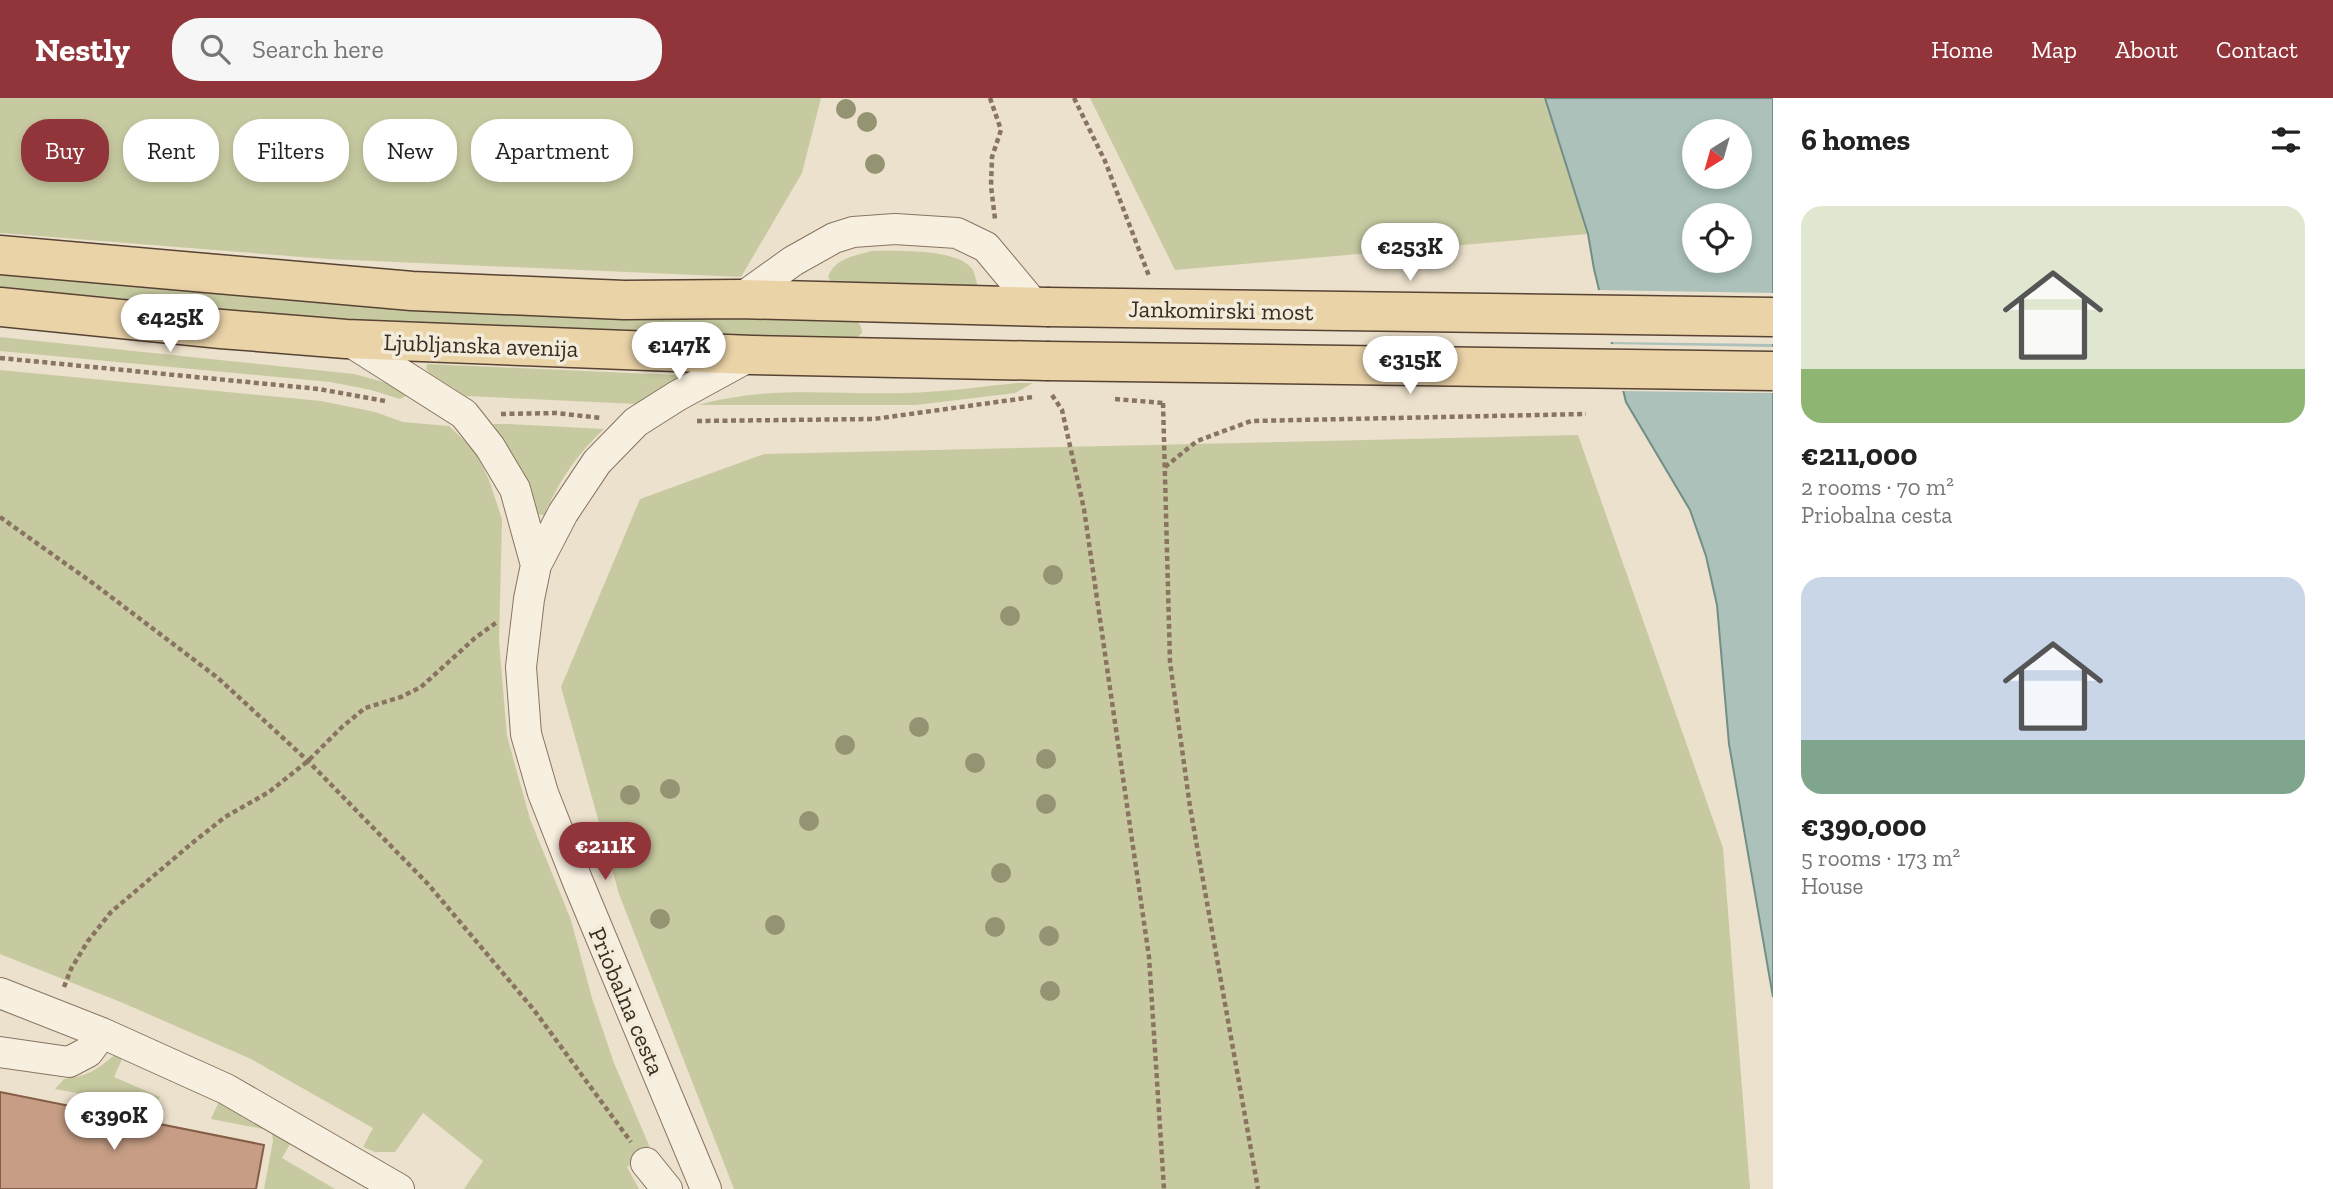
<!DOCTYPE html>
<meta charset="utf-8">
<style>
body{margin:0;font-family:"Zilla Slab",serif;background:#f6f6f6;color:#222;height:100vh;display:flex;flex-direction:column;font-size:26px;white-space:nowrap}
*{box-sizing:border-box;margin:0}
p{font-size:23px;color:#767676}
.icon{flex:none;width:38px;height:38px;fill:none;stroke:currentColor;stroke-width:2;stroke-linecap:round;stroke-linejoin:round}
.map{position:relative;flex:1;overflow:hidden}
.side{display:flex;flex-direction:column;background:#fff;width:560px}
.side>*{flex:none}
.banner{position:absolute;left:21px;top:21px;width:665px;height:63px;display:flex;gap:14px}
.needle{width:46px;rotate:217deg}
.fabs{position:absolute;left:1682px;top:21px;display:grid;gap:14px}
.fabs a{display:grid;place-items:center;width:70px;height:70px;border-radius:50%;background:#fff;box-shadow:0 4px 10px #0003;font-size:35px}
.price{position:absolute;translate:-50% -60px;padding:0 16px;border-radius:24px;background:#fff;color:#222;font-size:23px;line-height:46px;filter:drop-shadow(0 2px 4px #0008)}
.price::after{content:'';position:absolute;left:50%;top:42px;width:21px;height:16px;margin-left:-10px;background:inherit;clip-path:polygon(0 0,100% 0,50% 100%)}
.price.on{background:#92353a;color:#fff}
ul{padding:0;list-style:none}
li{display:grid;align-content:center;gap:14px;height:371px;padding:0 28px}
li span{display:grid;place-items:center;height:217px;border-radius:21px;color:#555}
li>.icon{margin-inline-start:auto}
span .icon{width:126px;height:126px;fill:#fffc;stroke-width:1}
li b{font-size:30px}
h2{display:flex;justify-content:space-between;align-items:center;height:84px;padding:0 28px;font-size:30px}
.pill{padding:0 24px;border-radius:28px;background:#fff;box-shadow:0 4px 10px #0003;font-size:24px;line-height:63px}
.pill.on{background:#92353a;color:#fff}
header{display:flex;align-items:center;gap:42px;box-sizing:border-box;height:98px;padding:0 35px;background:#92353a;color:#fff}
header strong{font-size:33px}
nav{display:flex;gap:38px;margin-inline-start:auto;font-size:24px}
.search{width:490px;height:63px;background:#f6f6f6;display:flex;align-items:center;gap:18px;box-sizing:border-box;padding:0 24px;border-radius:28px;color:#767676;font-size:26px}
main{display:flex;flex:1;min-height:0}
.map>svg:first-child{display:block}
</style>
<header>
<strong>Nestly</strong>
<div class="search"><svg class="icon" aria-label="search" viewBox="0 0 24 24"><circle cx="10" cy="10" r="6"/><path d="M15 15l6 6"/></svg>Search here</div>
<nav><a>Home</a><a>Map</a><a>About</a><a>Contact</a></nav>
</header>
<main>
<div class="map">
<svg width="1773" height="1091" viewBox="0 0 1773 1091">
<rect width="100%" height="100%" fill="#ece1cc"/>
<path fill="#c7caa0" d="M0,0h821l-19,75 -61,104 -414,-18 -327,-26z
M1090,0h455l43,136 -413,36z
M872,153c24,0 87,-3 101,19 2,5 3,11 5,16l-146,-3 -4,-6c7,-19 26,-21 44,-26z
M0,171l848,49c9,3 14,5 14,15l-8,7 -461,-15 -195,-14 -198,-22z
M0,239l354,37 37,10 19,10 -10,5 -29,-9 -41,-8 -330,-31z
M427,266l248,11 4,4 -2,3 -41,22 -170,-8 -36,-23 -4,-4z
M0,272l321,31 54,11 28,10 46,4 26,25 14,29 13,39 -3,122 8,95 23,83 41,101 21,78 22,65 37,87 -24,17 12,22h-175l19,-28 -60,-48 -28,39h-20l-12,-5 10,-19 -122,-69 -128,-56 -123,-49z
M1017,285h16l-18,10 -99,12h-218c72,-20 135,-10 207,-12 38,-1 75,-6 112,-10z
M493,326h15l96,5c-27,25 -45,52 -60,86l-8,-1c-11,-33 -23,-61 -43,-90z
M1578,337l145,413 27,341h-1016l-115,-295 -58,-207 79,-188 124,-45z
M115,957l8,2 -9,20 46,20 -5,8 -4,2 -96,-18 9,-10c27,-4 30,-8 51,-24z
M220,1001l73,40 -11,19 53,31h-71l9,-48 -1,-7 -4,-4 -57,-11z"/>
<path fill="#abc1ba" stroke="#728f87" stroke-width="2" fill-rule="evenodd" d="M1545,0h228v899l-44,-253 -12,-139 -11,-49 -16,-46 -64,-108 -32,-133 -6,-35zM1694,33h46v46h-46zM1694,117h46v46h-46z"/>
<path fill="#ece1cc" d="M1595,192l178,3v51l-165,-2z
M1608,246l165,3v46l-154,-2z"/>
<path fill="#c79e85" stroke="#855e48" stroke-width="2" d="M0,994l264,53 -8,44h-256z"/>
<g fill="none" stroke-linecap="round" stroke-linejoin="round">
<g stroke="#887461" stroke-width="32">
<path id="minor" d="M740,201l53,-38 41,-23 19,-6 42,-3 62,4 29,14 51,61
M346,241l118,75 26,33 25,42 21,76
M0,895l102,40
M0,954l69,10 19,-10 14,-19 124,56 173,100
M646,1065l21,26
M706,1091l-128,-307 -35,-89 -17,-59 -5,-67 8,-68 7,-34 27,-52 34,-51 39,-40 41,-26 75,-41"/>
</g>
<g stroke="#574334" stroke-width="41">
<path id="major" d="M0,157l412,36 212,9 116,-1 307,8
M0,209l221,22 125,10 406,16 295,6"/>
</g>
<path stroke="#887461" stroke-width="4.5" stroke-dasharray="5 3.5" stroke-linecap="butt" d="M990,0l11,32 -9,27 -1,29 4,33
M1074,0l31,63 44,115
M0,260l319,31 66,12
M1052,297l10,15 22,99 65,448 15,232
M1115,301l48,4
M1163,305l7,259 20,145 68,382
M501,316l55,-1 45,5
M697,323l177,-2 159,-22
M1165,369l32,-26 54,-20 335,-7
M0,419l94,67 124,94 90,83 120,123 106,126 97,132
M64,889l7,-18 17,-28 23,-29 80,-68 34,-27 44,-25 39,-31 34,-34 23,-19 36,-11 20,-10 54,-49 22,-16"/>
<use href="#minor" stroke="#f7efdf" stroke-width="30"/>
<use href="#major" stroke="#ebd3a8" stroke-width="38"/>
<g stroke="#574334" stroke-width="41" stroke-linecap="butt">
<path id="major-bridge" d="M1047,209l726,10
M1047,263l726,10"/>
</g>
<use href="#major-bridge" stroke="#ebd3a8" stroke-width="38"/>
</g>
<g fill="#949473">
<circle cx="846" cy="11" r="10"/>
<circle cx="867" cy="24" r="10"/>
<circle cx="875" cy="66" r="10"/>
<circle cx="1053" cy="477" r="10"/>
<circle cx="1010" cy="518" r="10"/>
<circle cx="919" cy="629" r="10"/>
<circle cx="845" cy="647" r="10"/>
<circle cx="1046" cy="661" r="10"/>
<circle cx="975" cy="665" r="10"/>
<circle cx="670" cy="691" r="10"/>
<circle cx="630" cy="697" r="10"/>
<circle cx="1046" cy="706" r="10"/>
<circle cx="809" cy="723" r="10"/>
<circle cx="1001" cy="775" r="10"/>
<circle cx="660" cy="821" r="10"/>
<circle cx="775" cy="827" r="10"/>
<circle cx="995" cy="829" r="10"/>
<circle cx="1049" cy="838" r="10"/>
<circle cx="1050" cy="893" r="10"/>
</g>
<g text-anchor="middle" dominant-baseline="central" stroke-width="7" stroke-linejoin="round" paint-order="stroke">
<g font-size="24" fill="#3a2d23" stroke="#f4ecdb">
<text transform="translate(1221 212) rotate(1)">Jankomirski most</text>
<text transform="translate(481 247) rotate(2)">Ljubljanska avenija</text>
<text transform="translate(627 903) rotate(67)">Priobalna cesta</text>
</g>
</g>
</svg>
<div class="fabs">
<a><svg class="needle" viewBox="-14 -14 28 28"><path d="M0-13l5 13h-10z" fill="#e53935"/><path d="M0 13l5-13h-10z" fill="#767676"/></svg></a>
<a><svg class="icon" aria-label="locate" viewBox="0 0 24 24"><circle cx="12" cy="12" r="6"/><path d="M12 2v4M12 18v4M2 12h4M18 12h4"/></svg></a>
</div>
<b class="price" style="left:1410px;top:185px">€253K</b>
<b class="price" style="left:170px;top:256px">€425K</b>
<b class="price" style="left:679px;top:284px">€147K</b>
<b class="price" style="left:1410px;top:298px">€315K</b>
<b class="price on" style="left:605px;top:784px">€211K</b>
<b class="price" style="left:114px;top:1054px">€390K</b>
<div class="banner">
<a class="pill on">Buy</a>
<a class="pill">Rent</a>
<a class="pill">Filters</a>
<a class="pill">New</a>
<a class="pill">Apartment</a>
</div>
</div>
<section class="side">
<h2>6 homes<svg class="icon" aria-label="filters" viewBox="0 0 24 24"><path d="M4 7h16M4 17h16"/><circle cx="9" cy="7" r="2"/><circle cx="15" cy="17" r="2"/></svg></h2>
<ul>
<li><span style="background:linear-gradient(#dfe7d0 75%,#8fb573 0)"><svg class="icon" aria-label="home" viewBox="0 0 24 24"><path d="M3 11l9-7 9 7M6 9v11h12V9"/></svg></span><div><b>€211,000</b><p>2 rooms · 70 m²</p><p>Priobalna cesta</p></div></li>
<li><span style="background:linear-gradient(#c9d6e8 75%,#7fa58c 0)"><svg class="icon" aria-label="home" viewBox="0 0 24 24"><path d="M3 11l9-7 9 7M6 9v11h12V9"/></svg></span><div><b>€390,000</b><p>5 rooms · 173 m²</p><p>House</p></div></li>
</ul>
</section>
</main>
